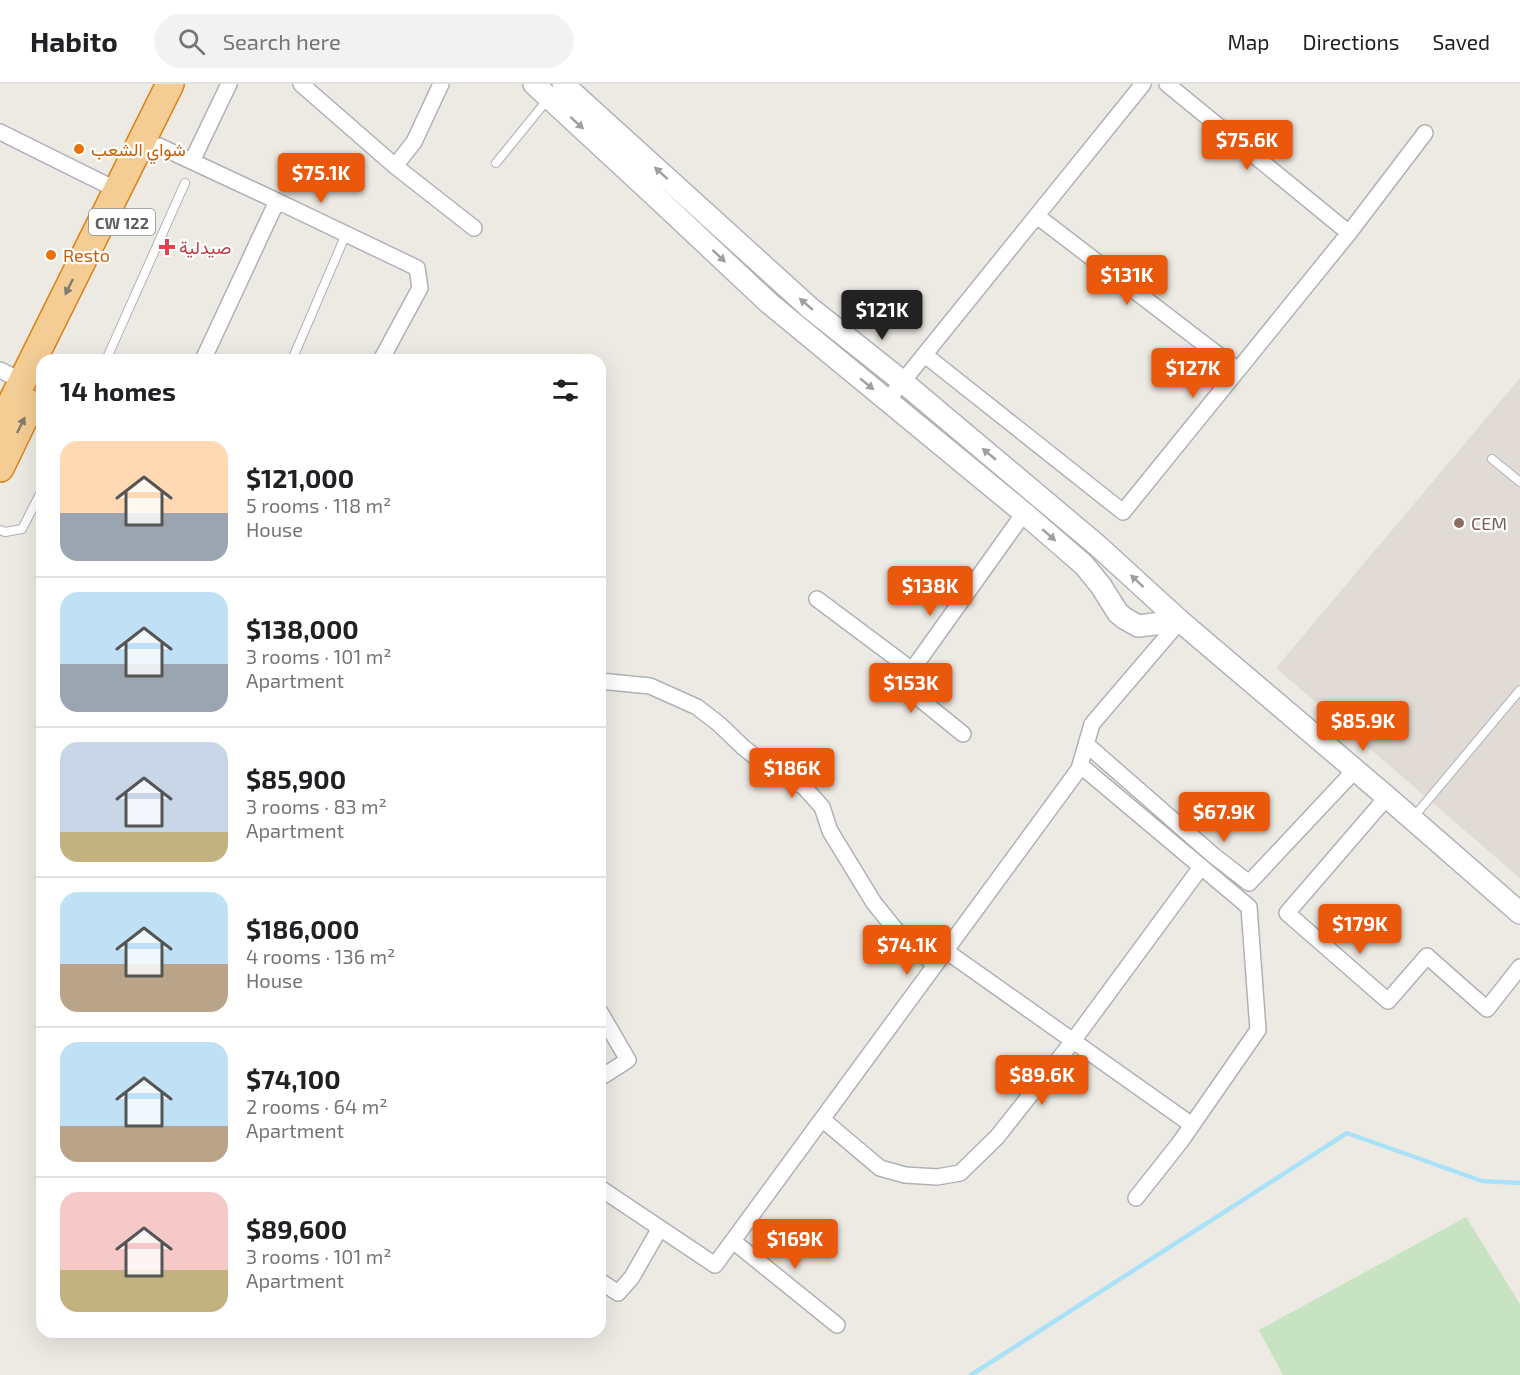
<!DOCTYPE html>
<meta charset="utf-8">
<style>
body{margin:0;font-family:"Exo 2",Vazirmatn,sans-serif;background:#f2f2f2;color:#202124;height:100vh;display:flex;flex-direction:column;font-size:22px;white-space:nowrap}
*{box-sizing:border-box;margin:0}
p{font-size:20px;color:#757577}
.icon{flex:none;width:33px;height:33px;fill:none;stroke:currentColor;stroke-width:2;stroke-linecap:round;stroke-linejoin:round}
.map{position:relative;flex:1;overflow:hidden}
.panel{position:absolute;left:36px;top:270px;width:570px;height:984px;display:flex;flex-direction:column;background:#fff;border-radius:18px;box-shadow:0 6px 24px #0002}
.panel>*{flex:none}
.price{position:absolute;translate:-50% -51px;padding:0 14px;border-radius:6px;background:#ea580c;color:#fff;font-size:20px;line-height:39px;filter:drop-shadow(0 2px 3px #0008)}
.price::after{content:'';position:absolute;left:50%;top:36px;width:18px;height:14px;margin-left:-9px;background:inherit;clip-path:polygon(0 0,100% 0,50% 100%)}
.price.selected{background:#222;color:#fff}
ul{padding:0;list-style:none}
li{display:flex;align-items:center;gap:18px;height:150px;padding:0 24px}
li+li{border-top:2px solid #e0e0e0}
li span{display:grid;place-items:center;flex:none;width:168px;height:120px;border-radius:18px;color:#555}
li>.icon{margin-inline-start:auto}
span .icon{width:72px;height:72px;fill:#fffc;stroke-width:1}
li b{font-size:26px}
h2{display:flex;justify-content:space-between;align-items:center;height:72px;padding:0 24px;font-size:26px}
header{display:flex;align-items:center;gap:36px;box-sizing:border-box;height:84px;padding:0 30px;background:#fff;border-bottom:2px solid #e0e0e0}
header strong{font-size:28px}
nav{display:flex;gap:33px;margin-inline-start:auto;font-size:21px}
.search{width:420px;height:54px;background:#f2f2f2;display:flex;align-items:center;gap:15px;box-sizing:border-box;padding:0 21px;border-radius:33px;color:#757577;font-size:22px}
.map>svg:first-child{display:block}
</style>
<header>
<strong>Habito</strong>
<div class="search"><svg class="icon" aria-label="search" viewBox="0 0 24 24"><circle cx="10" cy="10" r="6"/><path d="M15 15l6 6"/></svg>Search here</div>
<nav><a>Map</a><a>Directions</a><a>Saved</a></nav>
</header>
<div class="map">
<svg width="1520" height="1291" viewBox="0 0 1520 1291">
<rect width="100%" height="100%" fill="#edeae4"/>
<path fill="#e0dbd5" d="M1520,294v500l-244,-210z"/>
<path fill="#c7e3c2" d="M1466,1133l54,87v71h-237l-24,-45z"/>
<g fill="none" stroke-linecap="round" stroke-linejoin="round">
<path stroke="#a9e1f8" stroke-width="4.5" d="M971,1291l376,-242 135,48 38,2"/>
<g stroke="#afb2b5" stroke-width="10">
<path id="lane" d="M496,79l52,-64
M106,276l79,-177
M292,276l54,-126
M1492,375l28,23
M0,446l5,2 17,-3 20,-39
M1412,735l108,-129"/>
</g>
<g stroke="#afb2b5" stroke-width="18">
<path id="street" d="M301,0l94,82 79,62
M1167,0l182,149
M0,48l117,58
M159,62l118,55
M192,77l37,-77
M395,82l19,-24 27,-58
M1037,132l201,154
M925,271l198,157 226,-279 76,-100
M203,276l74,-159 140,67 3,20 -39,72
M0,286l22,11
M887,317l256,-317
M817,515l95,71 112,-157
M912,586l-2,21 53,43
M600,597l50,5 47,21 22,17 25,24 14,11 46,28 18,20 8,24 44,72 21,26 40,36
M1086,660l127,111 36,28 106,-113
M1080,681l169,142 9,123 -77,111 -45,57
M1387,713l-100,116 101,88 39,-45 60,53 33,-42
M946,867l246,174
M600,928l28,48 -28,18
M822,1035l58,49 25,7 32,2 23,-4 37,-36 76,-96 128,-174
M600,1104l115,77 364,-496 13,-45 88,-103
M733,1157l104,84
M600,1197l18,12 14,-16 28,-49"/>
</g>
<g stroke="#b0b4b8" stroke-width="24">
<path id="secondary" d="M534,0l120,111 115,108 255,210 60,52 17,21 17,27 6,5 14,8 42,-5
M563,0l247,224 93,74 195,164 82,75 207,176 133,116"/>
</g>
<g stroke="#de8013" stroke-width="30">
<path id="highway" d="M0,342l170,-342
M0,384l31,-64"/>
</g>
<use href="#lane" stroke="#fff" stroke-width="8"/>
<use href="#street" stroke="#fff" stroke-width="15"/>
<use href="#secondary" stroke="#fff" stroke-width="21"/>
<use href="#highway" stroke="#f4cd94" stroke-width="27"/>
</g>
<defs><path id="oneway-solid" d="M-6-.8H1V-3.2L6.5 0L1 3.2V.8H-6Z" transform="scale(1.5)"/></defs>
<g fill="#9da0a1">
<use href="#oneway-solid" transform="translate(577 39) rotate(42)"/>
<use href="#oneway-solid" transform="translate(661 89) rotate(-138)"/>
<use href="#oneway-solid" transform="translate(719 172) rotate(43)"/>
<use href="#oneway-solid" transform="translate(806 220) rotate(-139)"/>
<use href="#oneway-solid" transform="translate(867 300) rotate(39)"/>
<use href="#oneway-solid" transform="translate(989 370) rotate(-140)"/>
<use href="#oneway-solid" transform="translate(1049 451) rotate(41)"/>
<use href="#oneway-solid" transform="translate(1137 497) rotate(-137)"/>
</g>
<g fill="#827b6f">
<use href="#oneway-solid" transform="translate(69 203) rotate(116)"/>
<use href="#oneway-solid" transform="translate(21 341) rotate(-64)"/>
</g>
<g fill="#e8710a" stroke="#fff" stroke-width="2">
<circle cx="79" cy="65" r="6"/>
<circle cx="51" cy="171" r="6"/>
</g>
<path fill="#e0444e" stroke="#fff" stroke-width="2" d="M164 154h6v6h6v6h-6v6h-6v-6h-6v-6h6z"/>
<circle fill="#8d6e63" stroke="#fff" stroke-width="2" cx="1459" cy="439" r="6"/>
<g text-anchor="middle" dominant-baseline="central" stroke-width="4.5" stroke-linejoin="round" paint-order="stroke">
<rect fill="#fff" stroke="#8d9092" stroke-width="1.5" x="89" y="125" width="66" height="26" rx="4.5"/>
<g font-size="16" font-weight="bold" fill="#5c6063">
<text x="122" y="138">CW 122</text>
</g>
<g font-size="18" fill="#c56008" stroke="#fff" text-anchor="start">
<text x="91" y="65">شواي الشعب</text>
<text x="63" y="171">Resto</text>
</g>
<g font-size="18" fill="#be3a42" stroke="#fff" text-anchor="start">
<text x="179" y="163">صيدلية</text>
</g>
<g font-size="18" fill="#785e54" stroke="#fff" text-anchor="start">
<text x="1471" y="439">CEM</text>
</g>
</g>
</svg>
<b class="price" style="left:1247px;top:87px">$75.6K</b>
<b class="price" style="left:321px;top:120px">$75.1K</b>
<b class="price" style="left:1127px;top:222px">$131K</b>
<b class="price selected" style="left:882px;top:257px">$121K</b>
<b class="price" style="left:1193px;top:315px">$127K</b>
<b class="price" style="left:930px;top:533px">$138K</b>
<b class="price" style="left:911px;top:630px">$153K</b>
<b class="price" style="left:1363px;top:668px">$85.9K</b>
<b class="price" style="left:792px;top:715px">$186K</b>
<b class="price" style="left:1224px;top:759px">$67.9K</b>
<b class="price" style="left:1360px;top:871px">$179K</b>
<b class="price" style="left:907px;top:892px">$74.1K</b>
<b class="price" style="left:1042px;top:1022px">$89.6K</b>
<b class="price" style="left:795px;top:1186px">$169K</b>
<section class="panel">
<h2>14 homes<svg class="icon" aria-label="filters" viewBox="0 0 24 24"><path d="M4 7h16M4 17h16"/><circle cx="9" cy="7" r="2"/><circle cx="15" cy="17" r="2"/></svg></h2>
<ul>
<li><span style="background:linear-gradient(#ffd9b3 60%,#9aa5b1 0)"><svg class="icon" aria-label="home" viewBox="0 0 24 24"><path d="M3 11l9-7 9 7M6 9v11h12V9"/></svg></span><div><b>$121,000</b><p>5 rooms · 118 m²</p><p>House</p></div></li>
<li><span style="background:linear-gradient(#bfe0f5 60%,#9aa5b1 0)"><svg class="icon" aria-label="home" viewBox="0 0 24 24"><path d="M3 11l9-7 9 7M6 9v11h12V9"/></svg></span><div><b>$138,000</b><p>3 rooms · 101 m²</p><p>Apartment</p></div></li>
<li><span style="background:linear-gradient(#c9d6e8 75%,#c2b280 0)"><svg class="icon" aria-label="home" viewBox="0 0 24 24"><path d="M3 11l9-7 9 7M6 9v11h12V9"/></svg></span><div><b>$85,900</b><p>3 rooms · 83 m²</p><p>Apartment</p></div></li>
<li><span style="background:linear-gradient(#bfe0f5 60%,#b9a48a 0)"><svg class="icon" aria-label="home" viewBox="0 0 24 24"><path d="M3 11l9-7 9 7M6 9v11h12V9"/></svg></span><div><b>$186,000</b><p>4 rooms · 136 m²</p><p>House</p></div></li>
<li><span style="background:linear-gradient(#bfe0f5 70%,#b9a48a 0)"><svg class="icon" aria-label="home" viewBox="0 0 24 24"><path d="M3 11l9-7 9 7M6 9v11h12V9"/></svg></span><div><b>$74,100</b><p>2 rooms · 64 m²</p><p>Apartment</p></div></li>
<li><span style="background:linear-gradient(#f6c9c9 65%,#c2b280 0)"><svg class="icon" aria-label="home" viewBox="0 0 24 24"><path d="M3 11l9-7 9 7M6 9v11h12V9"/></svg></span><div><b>$89,600</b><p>3 rooms · 101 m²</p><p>Apartment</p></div></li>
</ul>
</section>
</div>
